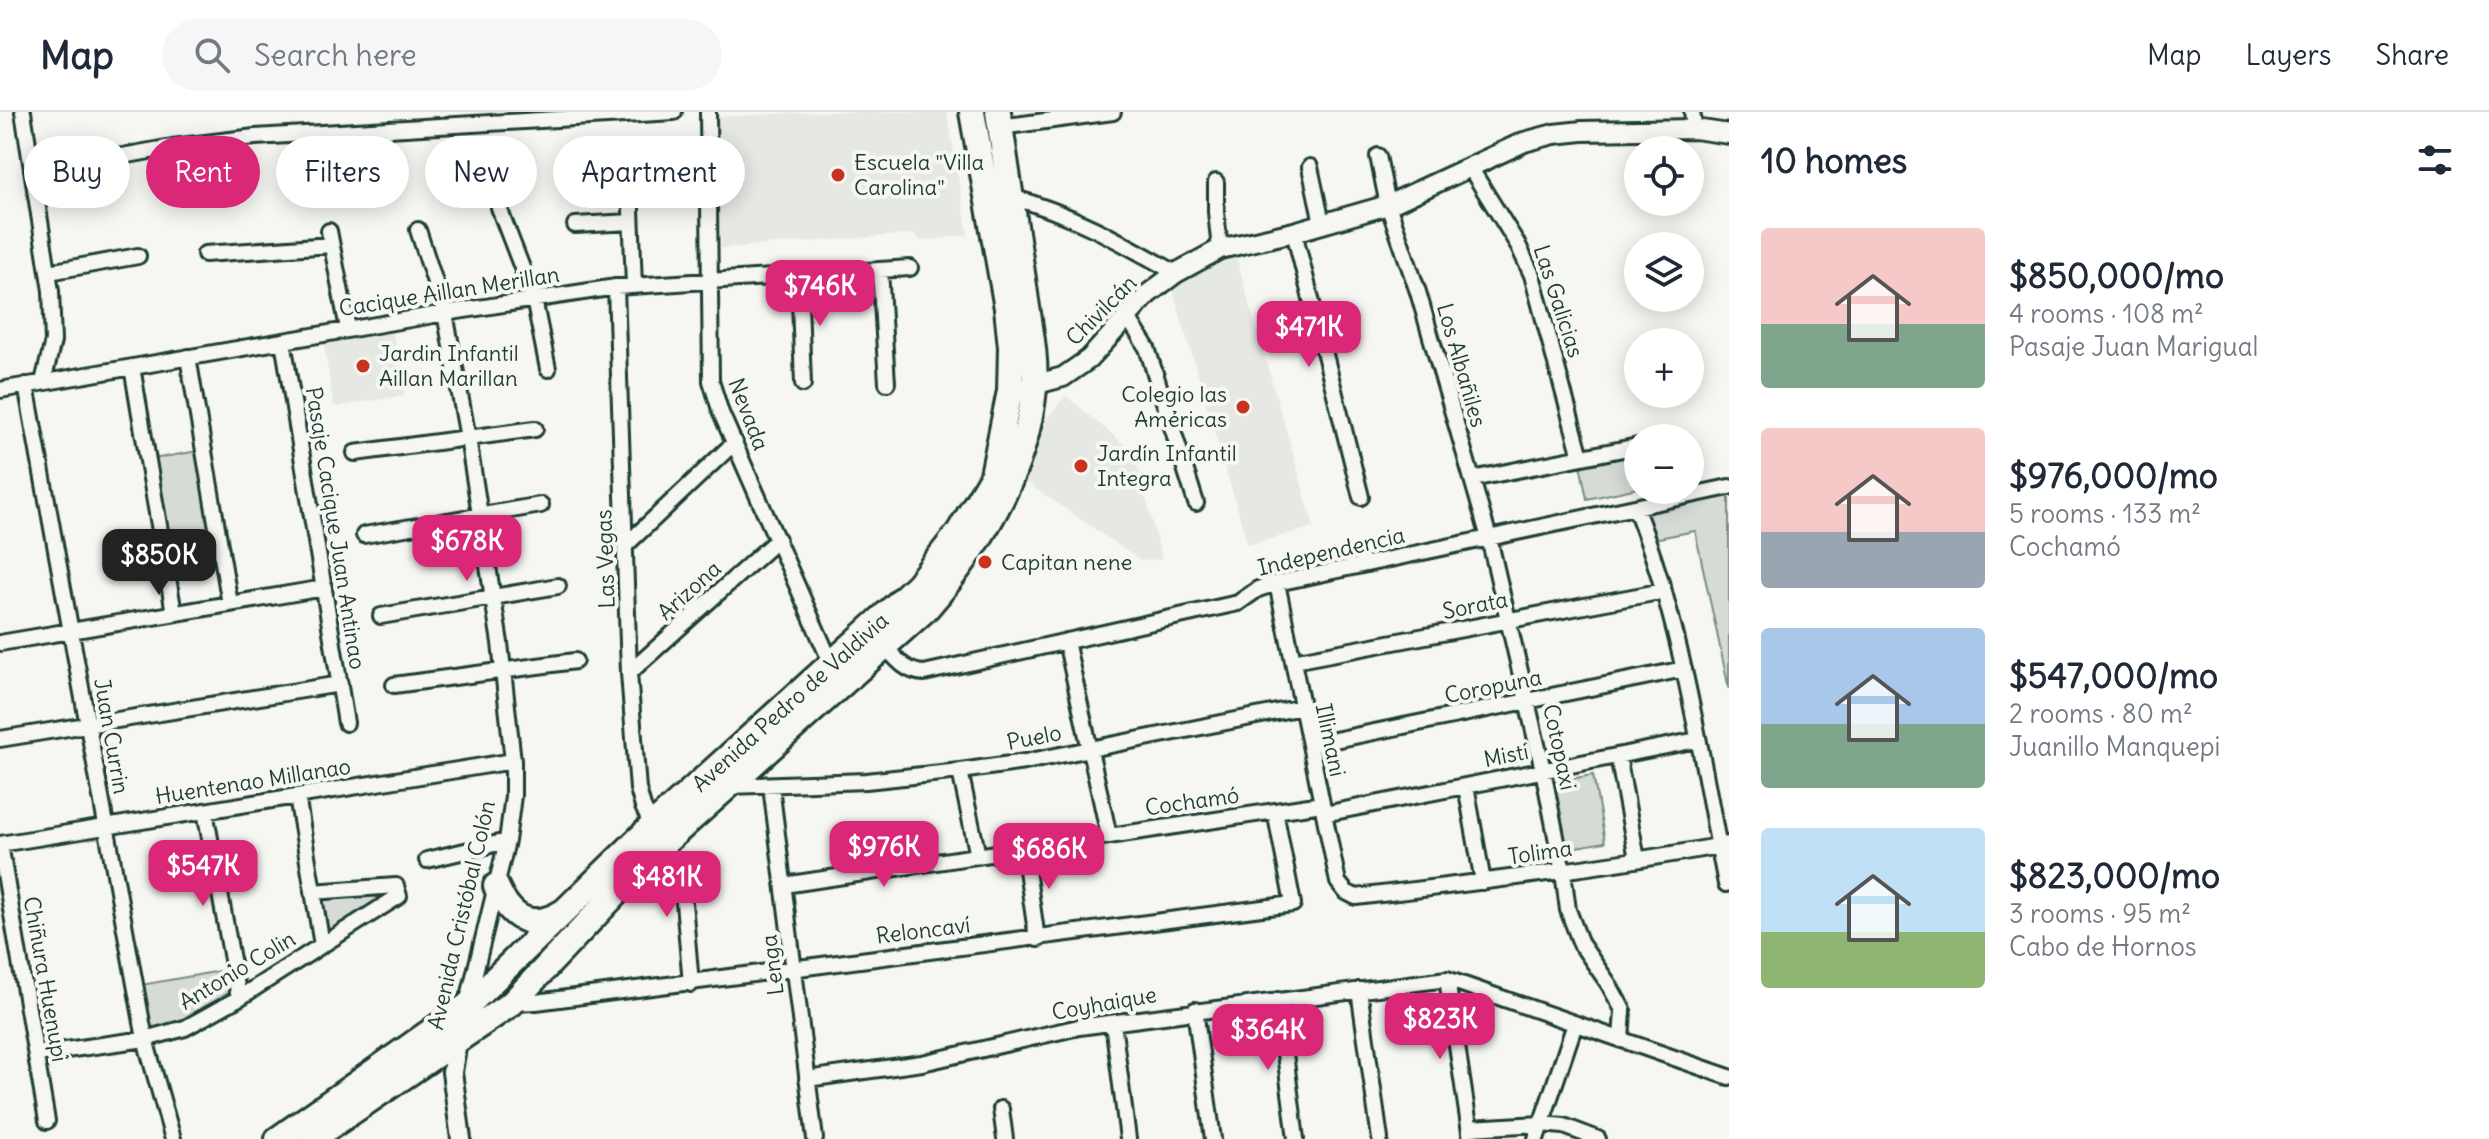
<!DOCTYPE html>
<meta charset="utf-8">
<style>
body{margin:0;font-family:Delius,sans-serif;background:#f6f6f7;color:#1f2937;height:100vh;display:flex;flex-direction:column;font-size:30px;white-space:nowrap}
*{box-sizing:border-box;margin:0}
p{font-size:26px;color:#747a83}
.icon{flex:none;width:44px;height:44px;fill:none;stroke:currentColor;stroke-width:2;stroke-linecap:round;stroke-linejoin:round}
.map{position:relative;flex:1;overflow:hidden}
.panel{display:flex;flex-direction:column;background:#fff;width:760px}
.panel>*{flex:none}
.guide{position:absolute;left:24px;top:24px;width:760px;height:72px;display:flex;gap:16px}
.tools{position:absolute;left:1624px;top:24px;display:grid;gap:16px}
.tools a{display:grid;place-items:center;width:80px;height:80px;border-radius:50%;background:#fff;box-shadow:0 4px 20px #0003;font-size:40px}
.price{position:absolute;translate:-50% -68px;padding:0 18px;border-radius:16px;background:#db2777;color:#fff;font-size:26px;line-height:52px;filter:drop-shadow(0 2px 4px #0008)}
.price::after{content:'';position:absolute;left:50%;top:48px;width:24px;height:18px;margin-left:-12px;background:inherit;clip-path:polygon(0 0,100% 0,50% 100%)}
.price.on{background:#222;color:#fff}
ul{padding:0;list-style:none}
li{display:flex;align-items:center;gap:24px;height:200px;padding:0 32px}
li span{display:grid;place-items:center;flex:none;width:224px;height:160px;border-radius:8px;color:#555}
li>.icon{margin-inline-start:auto}
span .icon{width:96px;height:96px;fill:#fffc;stroke-width:1}
li b{font-size:34px}
h2{display:flex;justify-content:space-between;align-items:center;height:96px;padding:0 32px;font-size:34px}
.pill{padding:0 28px;border-radius:36px;background:#fff;box-shadow:0 4px 20px #0003;font-size:28px;line-height:72px}
.pill.on{background:#db2777;color:#fff}
header{display:flex;align-items:center;gap:48px;box-sizing:border-box;height:112px;padding:0 40px;background:#fff;border-bottom:2px solid #e0e1e3}
header strong{font-size:38px}
nav{display:flex;gap:44px;margin-inline-start:auto;font-size:28px}
.search{width:560px;height:72px;background:#f6f6f7;display:flex;align-items:center;gap:20px;box-sizing:border-box;padding:0 28px;border-radius:44px;color:#747a83;font-size:30px}
main{display:flex;flex:1;min-height:0}
.map>svg:first-child{display:block}
</style>
<header>
<strong>Map</strong>
<div class="search"><svg class="icon" aria-label="search" viewBox="0 0 24 24"><circle cx="10" cy="10" r="6"/><path d="M15 15l6 6"/></svg>Search here</div>
<nav><a>Map</a><a>Layers</a><a>Share</a></nav>
</header>
<main>
<div class="map">
<svg width="1729" height="1027" viewBox="0 0 1729 1027">
<rect width="100%" height="100%" fill="#f6f6f2"/>
<filter id="ink" filterUnits="userSpaceOnUse"><feTurbulence type="fractalNoise" baseFrequency=".0125" numOctaves="2"/><feDisplacementMap in="SourceGraphic" scale="16" xChannelSelector="R" yChannelSelector="G"/><feConvolveMatrix kernelMatrix="1 2 1 2 8 2 1 2 1" color-interpolation-filters="sRGB"/></filter>
<g filter="url(#ink)">
<path fill="#e6e8e4" d="M821,0h126l21,123 -46,6 -9,-7 -192,14 -5,-131z
M1235,142l79,273 -66,18 -76,-258 49,-29z
M391,213l14,70 -71,12 -11,-69z
M1066,284l68,57 28,106 -21,2 -119,-82 17,-52z"/>
<path fill="#d6dbd6" stroke="#7a8c85" stroke-width="2" d="M198,339l15,89 -44,8 -16,-89z
M1638,339v37l-51,11 -7,-35z
M1726,376l3,11v190l-34,-158 -47,9 -13,-33z
M1593,663l12,67 -40,7 -12,-67z
M392,780l-68,43 -6,-36z
M226,858l5,25 -46,27 -35,9 -9,-46z"/>
<g fill="none" stroke-linecap="round" stroke-linejoin="round">
<g stroke="#1f3d34" stroke-width="20">
<path id="minor" d="M23,0l28,179 2,50 -10,41
M708,0l3,269 10,32 111,252
M1692,0l3,17
M1000,15l113,-15
M1378,44l10,49 30,87 71,246 54,232 20,102 5,38 13,34 27,39 15,27 -2,30
M1310,55l12,56
M1471,57l47,76 14,30 49,182
M34,60l138,-25 83,-10 419,-25
M1216,70v30l4,37
M630,73l4,100
M1011,85c60,16 112,46 165,76
M499,96l35,91 14,70
M575,113l56,-3
M418,118l27,83 23,125 32,205 13,118v35l-6,45 -39,160
M329,119l19,98
M1294,120l67,265
M205,142l126,-9
M880,158l7,113
M49,160l89,-16
M799,162l4,110
M616,175l13,386 9,116 5,18 9,19
M1127,204l20,32 49,155
M283,229l63,382
M188,245l42,247
M132,255l42,246
M26,273l119,654 28,100
M0,278l445,-77 171,-26 294,-19
M355,341l180,-24
M1472,367l166,-33
M1635,395c48,120 66,251 91,377
M364,423l177,-30
M627,432l108,-102
M1277,471l61,299 8,10 10,5c125,-15 249,-30 373,-53
M381,504l177,-30
M1066,529l43,195
M881,530c13,14 23,30 43,31l314,-70 20,-14 19,-6 452,-96
M0,531l324,-55
M1293,549l371,-70
M629,561l149,-134
M394,573l181,-24
M0,627l340,-55
M1310,633l374,-76
M1618,644l19,103
M960,659l18,85
M729,674l137,-5 94,-10 65,-9 277,-55
M771,674l44,353
M1466,674l17,96
M297,684l25,149
M205,699l34,187
M1324,702l373,-74
M0,732l513,-83
M0,732l47,277
M661,734l9,10 12,23 9,105
M1024,737l13,90
M427,748l80,-19
M784,773l538,-81
M1447,867l24,160
M1359,878l21,149
M1278,888l18,139
M513,891l23,-1 757,-98 -18,-93
M1195,898l18,129
M1113,911l15,116
M37,942l108,-15 40,-11 54,-30 160,-102 -3,-10 -84,6
M807,967l115,-16 157,-36 368,-48 282,98
M1001,997l4,30
M1470,1016l71,-4 23,2 34,13
M1536,1027l39,-115"/>
</g>
<g stroke="#1f3d34" stroke-width="24">
<path id="tertiary" d="M1026,275l37,-10 26,-18 59,-65 28,-21 44,-24 74,-17 94,-27 136,-63 30,-8 28,-3 113,-2 34,5
M458,923l-6,37 9,67"/>
</g>
<g stroke="#1f3d34" stroke-width="30">
<path id="primary" d="M496,774c14,32 35,46 67,26
M278,1027l189,-133 185,-180 242,-219 24,-23 41,-52 34,-57 17,-84 1,-44 -4,-39 -35,-196
M312,1027l200,-136 149,-157 265,-237c53,-61 100,-137 108,-220 3,-33 -6,-70 -10,-103 -9,-58 -17,-116 -26,-174"/>
</g>
<use href="#minor" stroke="#f6f6f2" stroke-width="14"/>
<use href="#tertiary" stroke="#f6f6f2" stroke-width="18"/>
<use href="#primary" stroke="#f6f6f2" stroke-width="24"/>
</g>
</g>
<g fill="#c8321e" stroke="#f6f6f2" stroke-width="3">
<circle cx="838" cy="63" r="8"/>
<circle cx="363" cy="254" r="8"/>
<circle cx="1243" cy="295" r="8"/>
<circle cx="1081" cy="354" r="8"/>
<circle cx="985" cy="450" r="8"/>
</g>
<g text-anchor="middle" dominant-baseline="central" stroke-width="8" stroke-linejoin="round" paint-order="stroke">
<g font-size="22" fill="#1f3d34" stroke="#f6f6f2" text-anchor="start">
<text x="854" y="50">Escuela "Villa<tspan x="854" dy="25">Carolina"</tspan></text>
<text x="379" y="241">Jardin Infantil<tspan x="379" dy="25">Aillan Marillan</tspan></text>
<text x="1227" y="282" text-anchor="end">Colegio las<tspan x="1227" dy="25">Américas</tspan></text>
<text x="1097" y="341">Jardín Infantil<tspan x="1097" dy="25">Integra</tspan></text>
<text x="1001" y="450">Capitan nene</text>
</g>
<g font-size="22" fill="#1f3d34" stroke="#f6f6f2">
<text transform="translate(449 179) rotate(-9)">Cacique Aillan Merillan</text>
<text transform="translate(1559 189) rotate(72)">Las Galicias</text>
<text transform="translate(1101 198) rotate(-45)">Chivilcán</text>
<text transform="translate(1462 253) rotate(74)">Los Albañiles</text>
<text transform="translate(749 302) rotate(69)">Nevada</text>
<text transform="translate(336 416) rotate(81)">Pasaje Cacique Juan Antinao</text>
<text transform="translate(1331 439) rotate(-13)">Independencia</text>
<text transform="translate(605 447) rotate(-92)">Las Vegas</text>
<text transform="translate(689 478) rotate(-42)">Arizona</text>
<text transform="translate(1475 493) rotate(-11)">Sorata</text>
<text transform="translate(1493 574) rotate(-11)">Coropuna</text>
<text transform="translate(790 590) rotate(-42)">Avenida Pedro de Valdivia</text>
<text transform="translate(112 624) rotate(80)">Juan Currin</text>
<text transform="translate(1034 625) rotate(-11)">Puelo</text>
<text transform="translate(1331 628) rotate(78)">Illimani</text>
<text transform="translate(1560 635) rotate(78)">Cotopaxi</text>
<text transform="translate(1506 643) rotate(-11)">Misti</text>
<text transform="translate(253 669) rotate(-9)">Huentenao Millanao</text>
<text transform="translate(1192 689) rotate(-8)">Cochamó</text>
<text transform="translate(1540 740) rotate(-8)">Tolima</text>
<text transform="translate(461 803) rotate(-77)">Avenida Cristóbal Colón</text>
<text transform="translate(923 818) rotate(-7)">Reloncaví</text>
<text transform="translate(772 853) rotate(-97)">Lenga</text>
<text transform="translate(237 858) rotate(-31)">Antonio Colin</text>
<text transform="translate(46 867) rotate(80)">Chiñura Huenupi</text>
<text transform="translate(1104 891) rotate(-10)">Coyhaique</text>
</g>
</g>
</svg>
<div class="tools">
<a><svg class="icon" aria-label="locate" viewBox="0 0 24 24"><circle cx="12" cy="12" r="6"/><path d="M12 2v4M12 18v4M2 12h4M18 12h4"/></svg></a>
<a><svg class="icon" aria-label="layers" viewBox="0 0 24 24"><path d="M12 4l9 5-9 5-9-5zM3 14l9 5 9-5"/></svg></a>
<a>+</a>
<a>−</a>
</div>
<b class="price" style="left:820px;top:216px">$746K</b>
<b class="price" style="left:1309px;top:257px">$471K</b>
<b class="price" style="left:467px;top:471px">$678K</b>
<b class="price on" style="left:159px;top:485px">$850K</b>
<b class="price" style="left:884px;top:777px">$976K</b>
<b class="price" style="left:1049px;top:779px">$686K</b>
<b class="price" style="left:203px;top:796px">$547K</b>
<b class="price" style="left:667px;top:807px">$481K</b>
<b class="price" style="left:1440px;top:949px">$823K</b>
<b class="price" style="left:1268px;top:960px">$364K</b>
<div class="guide">
<a class="pill">Buy</a>
<a class="pill on">Rent</a>
<a class="pill">Filters</a>
<a class="pill">New</a>
<a class="pill">Apartment</a>
</div>
</div>
<section class="panel">
<h2>10 homes<svg class="icon" aria-label="filters" viewBox="0 0 24 24"><path d="M4 7h16M4 17h16"/><circle cx="9" cy="7" r="2"/><circle cx="15" cy="17" r="2"/></svg></h2>
<ul>
<li><span style="background:linear-gradient(#f6c9c9 60%,#7fa58c 0)"><svg class="icon" aria-label="home" viewBox="0 0 24 24"><path d="M3 11l9-7 9 7M6 9v11h12V9"/></svg></span><div><b>$850,000/mo</b><p>4 rooms · 108 m²</p><p>Pasaje Juan Marigual</p></div></li>
<li><span style="background:linear-gradient(#f6c9c9 65%,#9aa5b1 0)"><svg class="icon" aria-label="home" viewBox="0 0 24 24"><path d="M3 11l9-7 9 7M6 9v11h12V9"/></svg></span><div><b>$976,000/mo</b><p>5 rooms · 133 m²</p><p>Cochamó</p></div></li>
<li><span style="background:linear-gradient(#a9c7e8 60%,#7fa58c 0)"><svg class="icon" aria-label="home" viewBox="0 0 24 24"><path d="M3 11l9-7 9 7M6 9v11h12V9"/></svg></span><div><b>$547,000/mo</b><p>2 rooms · 80 m²</p><p>Juanillo Manquepi</p></div></li>
<li><span style="background:linear-gradient(#bfe0f5 65%,#8fb573 0)"><svg class="icon" aria-label="home" viewBox="0 0 24 24"><path d="M3 11l9-7 9 7M6 9v11h12V9"/></svg></span><div><b>$823,000/mo</b><p>3 rooms · 95 m²</p><p>Cabo de Hornos</p></div></li>
</ul>
</section>
</main>
